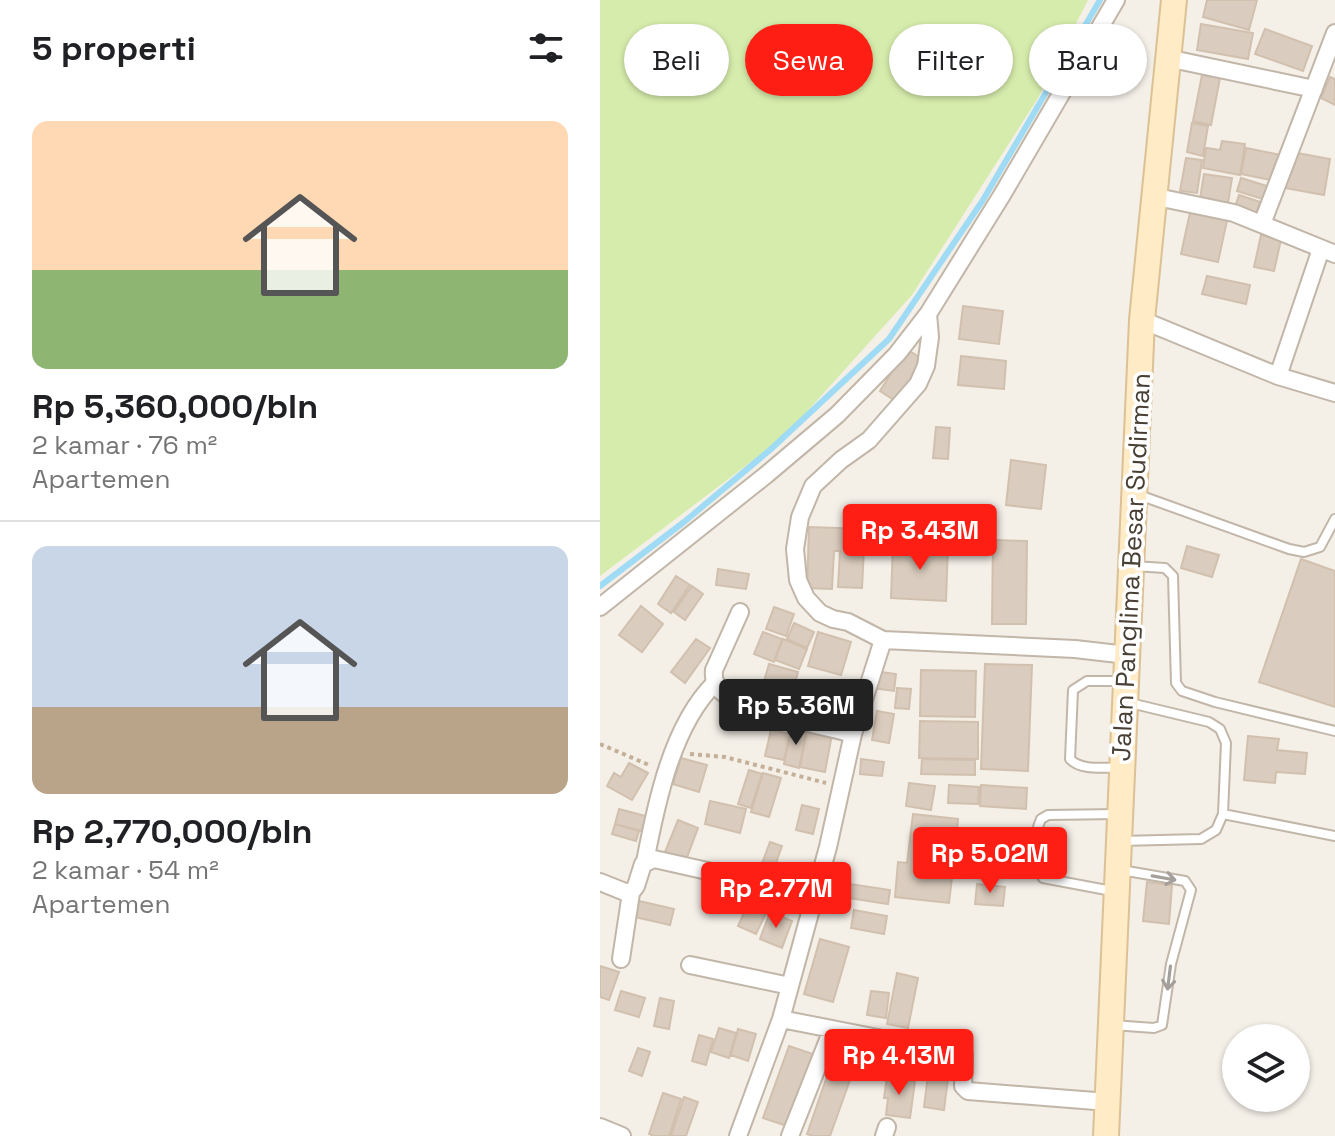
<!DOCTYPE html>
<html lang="id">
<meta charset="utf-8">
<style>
body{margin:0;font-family:"Space Grotesk",sans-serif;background:#f6f6f6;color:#202124;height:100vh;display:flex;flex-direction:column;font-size:30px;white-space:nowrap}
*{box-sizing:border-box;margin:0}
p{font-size:26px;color:#757577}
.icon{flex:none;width:44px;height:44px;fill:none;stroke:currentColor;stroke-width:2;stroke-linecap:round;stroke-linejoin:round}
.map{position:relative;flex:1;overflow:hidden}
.side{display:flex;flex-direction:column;background:#fff;width:600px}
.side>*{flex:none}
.guide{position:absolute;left:24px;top:24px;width:590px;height:72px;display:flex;gap:16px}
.controls{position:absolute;left:622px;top:1024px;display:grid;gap:16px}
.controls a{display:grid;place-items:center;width:88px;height:88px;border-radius:50%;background:#fff;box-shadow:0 2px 6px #0004;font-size:40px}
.price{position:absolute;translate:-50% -68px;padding:0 18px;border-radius:8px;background:#ff1e13;color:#fff;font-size:26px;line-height:52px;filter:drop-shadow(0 2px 4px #0008)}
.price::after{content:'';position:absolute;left:50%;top:48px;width:24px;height:18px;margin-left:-12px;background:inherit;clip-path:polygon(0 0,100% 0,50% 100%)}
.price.on{background:#222;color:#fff}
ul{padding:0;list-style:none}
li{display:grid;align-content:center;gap:16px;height:424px;padding:0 32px}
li+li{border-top:2px solid #e0e0e0}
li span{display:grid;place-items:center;height:248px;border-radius:16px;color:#555}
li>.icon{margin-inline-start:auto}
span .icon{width:144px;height:144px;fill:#fffc;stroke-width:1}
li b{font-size:34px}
h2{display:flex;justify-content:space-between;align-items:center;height:96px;padding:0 32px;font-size:34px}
.tag{padding:0 28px;border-radius:36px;background:#fff;box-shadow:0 2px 6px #0004;font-size:28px;line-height:72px}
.tag.on{background:#ff1e13;color:#fff}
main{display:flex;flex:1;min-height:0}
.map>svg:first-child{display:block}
</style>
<main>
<section class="side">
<h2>5 properti<svg class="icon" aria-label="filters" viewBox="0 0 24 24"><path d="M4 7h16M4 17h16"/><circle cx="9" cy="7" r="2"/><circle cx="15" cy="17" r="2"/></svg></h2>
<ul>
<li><span style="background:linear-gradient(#ffd9b3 60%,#8fb573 0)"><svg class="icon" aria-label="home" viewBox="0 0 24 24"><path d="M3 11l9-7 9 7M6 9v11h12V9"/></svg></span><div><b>Rp 5,360,000/bln</b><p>2 kamar · 76 m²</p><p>Apartemen</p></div></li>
<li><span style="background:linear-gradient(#c9d6e8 65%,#b9a48a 0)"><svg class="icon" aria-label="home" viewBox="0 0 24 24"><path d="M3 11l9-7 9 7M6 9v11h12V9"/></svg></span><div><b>Rp 2,770,000/bln</b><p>2 kamar · 54 m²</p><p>Apartemen</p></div></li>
</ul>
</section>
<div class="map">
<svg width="735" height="1136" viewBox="0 0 735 1136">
<rect width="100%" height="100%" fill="#f4efe7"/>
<path fill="#d6ecac" d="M0,0h488l-50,98 -126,197 -128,142 -184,139z"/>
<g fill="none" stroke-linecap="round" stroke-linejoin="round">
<path stroke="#9fdbf5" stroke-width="6" d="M0,586l84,-64 86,-72 119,-111 94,-139 117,-200"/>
</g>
<path fill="#daccbe" stroke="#d2c0ae" stroke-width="2" d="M607,0h50l-8,30 -46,-13z
M601,24l52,9 -5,26 -51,-9z
M665,29l47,17 -9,25 -48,-17z
M602,75l18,3 -9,47 -18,-4z
M730,77l5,2v26l-14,-7z
M592,123l16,3 -5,30 -16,-4z
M622,141l23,3 -5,31 -37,-7 3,-20 14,2z
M646,148l35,7 -5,26 -35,-7z
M692,152l38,7 -6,36 -39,-7z
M586,158l16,2 -5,33 -17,-2z
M604,174l28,4 -4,25 -28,-4z
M641,178l29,9 -4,13 -29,-9z
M639,195l21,7 -4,12 -21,-7z
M591,208l37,8 -10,46 -37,-8z
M661,235l20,5 -7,31 -20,-4z
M607,276l43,9 -4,19 -44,-10z
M363,306l40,5 -4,33 -40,-5z
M306,349l17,10 -26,43 -17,-11z
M361,356l45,5 -2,28 -46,-4z
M336,427l14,1 -2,31 -15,-1z
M411,460l35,5 -5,44 -35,-4z
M209,527l56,2 -3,59 -24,-1 2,-36h-6l-2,38 -25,-1z
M393,540l34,1 -1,83h-34z
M293,542l55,3 -2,56 -55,-3z
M587,546l32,9 -7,22 -31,-9z
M701,559l34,12v136l-76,-25z
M118,569l31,5 -3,15 -30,-4z
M76,576l14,9 -19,28 -13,-9z
M92,586l11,8 -18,26 -11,-8z
M41,606l22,18 -21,28 -23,-17z
M174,607l20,7 -8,22 -20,-7z
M194,623l20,9 -7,16 -20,-9z
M163,632l19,7 -8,23 -20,-8z
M218,632l33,10 -10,33 -33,-9z
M96,639l14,9 -25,35 -14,-11z
M183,639l24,10 -8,20 -24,-9z
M169,664l29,8 -11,39 -29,-9z
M385,664l47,1 -4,106 -47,-2z
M321,670l55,1 -1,46 -55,-1z
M274,671l22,3 -2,17 -23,-3z
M233,681l15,4 -8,30 -15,-5z
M197,685l23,7 -7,26 -24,-6z
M297,688l14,1 -2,20 -14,-1z
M277,711l17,3 -5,29 -17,-3z
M320,721l58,1v37l-59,-1z
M192,726l15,3 -8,39 -15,-4z
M207,729l25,5 -7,38 -25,-5z
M171,730l19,4 -6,26 -19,-4z
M648,736l31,3 -2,11 30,3 -2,21 -29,-2 -1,11 -31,-3z
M81,758l26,7 -8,27 -26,-8z
M261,759l23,3 -2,14 -22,-2z
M322,759l53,1v15l-54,-1z
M29,763l19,10 -16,27 -25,-14 7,-13 7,4z
M149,770l13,4 -11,34 -13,-4z
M163,773l18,5 -12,39 -18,-5z
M309,783l26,3 -4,24 -25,-4z
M349,785l30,2 -1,17 -30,-1z
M381,785l46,3 -1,21 -46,-3z
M110,801l36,8 -6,24 -35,-9z
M202,805l17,4 -6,25 -17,-4z
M19,809l30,8 -4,15 -30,-8z
M313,814l45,5 -3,31 11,2 -2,18 -11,-1 -4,34 -54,-6 3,-35 9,1z
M78,820l20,8 -12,32 -21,-8z
M15,824l24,7 -3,10 -24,-7z
M170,842l12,4 -9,25 -12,-5z
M547,882l25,3 -3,39 -26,-3z
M243,883l47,7 -2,14 -46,-7z
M377,884l28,3 -2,19 -28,-2z
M39,901l35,8 -4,16 -35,-8z
M149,902l18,9 -11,23 -18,-8z
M254,910l33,6 -3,18 -33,-6z
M170,912l22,9 -10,27 -22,-9z
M220,939l29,8 -16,55 -29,-8z
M0,966l19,6 -10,28 -9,-3z
M297,973l21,5 -10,50 -21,-4z
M21,991l24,7 -6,19 -24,-7z
M271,991l18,2 -3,25 -19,-3z
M60,998l14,3 -5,28 -15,-3z
M119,1028l17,5 -7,25 -18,-6z
M138,1029l18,5 -8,27 -17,-6z
M99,1035l14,4 -7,26 -14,-4z
M189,1046l24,8 -26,72 -24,-8z
M38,1048l12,4 -8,24 -13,-5z
M328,1052l23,3 -2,20 -24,-3z
M233,1059l22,7 -25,70h-17l-6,-2z
M328,1075l20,3 -4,32 -20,-3z
M287,1077l28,4 -5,37 -24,-3 2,-17h-4z
M63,1093l18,6 -12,37h-15l-5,-2z
M84,1097l14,5 -12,34h-15z"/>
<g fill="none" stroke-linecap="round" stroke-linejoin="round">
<g stroke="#c1b6a8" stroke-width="12">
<path id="service" d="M539,495l150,54 15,3 16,-5 15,-28
M533,566l32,2 8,8 3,107 6,8 33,11 120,29
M526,702l83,20 11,7 6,14 -3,71
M518,768c-15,-1 -37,3 -48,-9l3,-69 14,-9h38
M520,841l81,-2 15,-9 7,-16 112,22
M512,891l-69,-13c-11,-13 -9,-44 -2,-59l7,-4 70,-1
M512,1025l42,3 8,-3 9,-61 20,-74 -6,-9 -64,-11"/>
</g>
<g stroke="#c1b6a8" stroke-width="20">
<path id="minor" d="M567,58l147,31
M552,196l82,17 101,41
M662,224l73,-191
M328,314l2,23 -4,29 -8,18 -49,56 -28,20 -28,26 -13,31 -5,32 3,31 8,18 14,15 13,6 15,3 35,18 192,9 52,6
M542,320l136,56 43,-127
M678,376l57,17
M0,607l166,-132 71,-60 60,-61 31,-40 74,-119 114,-195
M140,612l-26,58c-1,9 1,16 8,22 21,18 101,34 131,42
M45,862c11,-58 27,-137 70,-179
M0,882l30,12 6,-8 7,-22 11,-5 80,18 77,30
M21,959l10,-66
M90,965l100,21
M181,1019l183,36 -1,31 5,5 140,11
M0,1127l22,9
M138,1136l43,-117 47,-172 25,-113 30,-94
M190,1136l42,-106
M284,1136l3,-9"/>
</g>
<g stroke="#dbc195" stroke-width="28">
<path id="secondary" d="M506,1136l36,-816 32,-320"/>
</g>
<path stroke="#c4b099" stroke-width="4" stroke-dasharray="4 4" stroke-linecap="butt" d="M0,744l49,21
M90,754l35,3 101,26"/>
<use href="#service" stroke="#fff" stroke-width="8"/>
<use href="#minor" stroke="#fff" stroke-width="16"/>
<use href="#secondary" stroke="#ffebc6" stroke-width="24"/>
</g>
<defs><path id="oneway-shaft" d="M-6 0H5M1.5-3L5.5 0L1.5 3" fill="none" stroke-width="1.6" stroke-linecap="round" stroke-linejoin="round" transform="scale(2)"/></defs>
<g stroke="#a49f9a">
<use href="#oneway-shaft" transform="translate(564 878) rotate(10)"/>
<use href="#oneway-shaft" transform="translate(569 978) rotate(97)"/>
</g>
<g text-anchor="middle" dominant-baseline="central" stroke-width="7" stroke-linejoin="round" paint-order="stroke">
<g font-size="26" fill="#483f35" stroke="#fff">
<text transform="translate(531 567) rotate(-87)">Jalan Panglima Besar Sudirman</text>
</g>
</g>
</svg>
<div class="controls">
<a><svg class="icon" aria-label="layers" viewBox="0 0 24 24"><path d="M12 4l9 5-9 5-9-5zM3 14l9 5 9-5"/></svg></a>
</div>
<b class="price" style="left:320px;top:572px">Rp 3.43M</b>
<b class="price on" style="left:196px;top:747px">Rp 5.36M</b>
<b class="price" style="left:390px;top:895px">Rp 5.02M</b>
<b class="price" style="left:176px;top:930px">Rp 2.77M</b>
<b class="price" style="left:299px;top:1097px">Rp 4.13M</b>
<div class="guide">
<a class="tag">Beli</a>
<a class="tag on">Sewa</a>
<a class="tag">Filter</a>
<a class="tag">Baru</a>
</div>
</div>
</main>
